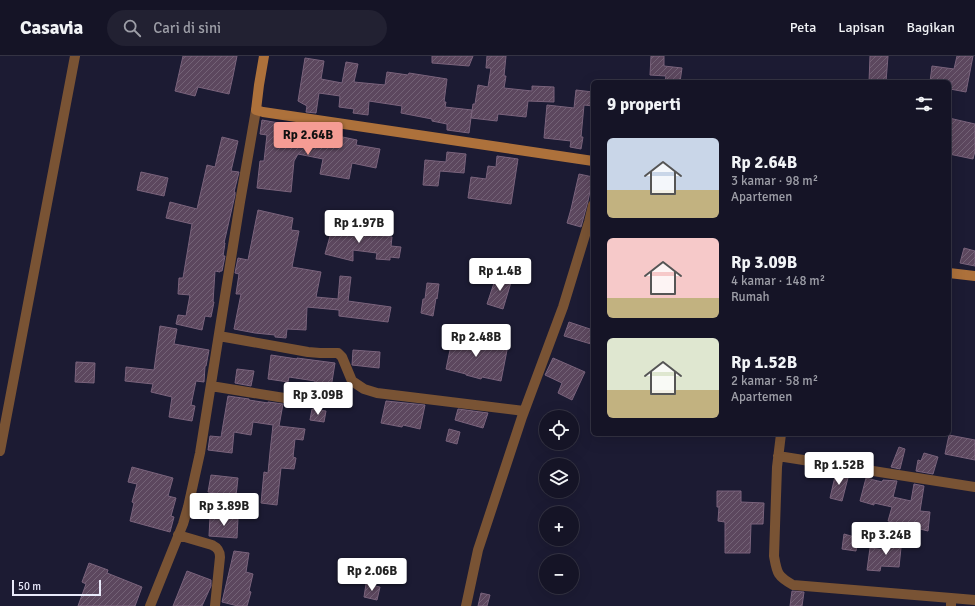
<!DOCTYPE html>
<html lang="id">
<meta charset="utf-8">
<style>
body{margin:0;font-family:Signika,sans-serif;background:#222132;color:#f1f3f6;height:100vh;display:flex;flex-direction:column;font-size:15px;white-space:nowrap}
*{box-sizing:border-box;margin:0}
p{font-size:13px;color:#9d9ea7}
.icon{flex:none;width:22px;height:22px;fill:none;stroke:currentColor;stroke-width:2;stroke-linecap:round;stroke-linejoin:round}
.map{position:relative;flex:1;overflow:hidden}
.panel{position:absolute;left:591px;top:24px;width:360px;height:356px;display:flex;flex-direction:column;background:#151426;border-radius:6px;box-shadow:0 4px 16px #0002,0 0 0 1px #343343}
.panel>*{flex:none}
.fabs{position:absolute;left:539px;top:354px;display:grid;gap:8px}
.fabs a{display:grid;place-items:center;width:40px;height:40px;border-radius:50%;background:#151426;box-shadow:0 4px 16px #0002,0 0 0 1px #343343;font-size:20px}
.scale{position:absolute;left:12px;bottom:10px;width:89px;box-sizing:border-box;padding-left:4px;border:2px solid #e9eafb;border-top:0;font-size:11px;line-height:14px;white-space:nowrap;color:#e9eafb;-webkit-text-stroke:3px #1c1b33;paint-order:stroke}
.price{position:absolute;translate:-50% -34px;padding:0 9px;border-radius:4px;background:#fff;color:#222;font-size:13px;line-height:26px;filter:drop-shadow(0 1px 2px #0008)}
.price::after{content:'';position:absolute;left:50%;top:24px;width:12px;height:9px;margin-left:-6px;background:inherit;clip-path:polygon(0 0,100% 0,50% 100%)}
.price.on{background:#f59c94;color:#111}
ul{padding:0;list-style:none}
li{display:flex;align-items:center;gap:12px;height:100px;padding:0 16px}
li span{display:grid;place-items:center;flex:none;width:112px;height:80px;border-radius:6px;color:#555}
li>.icon{margin-inline-start:auto}
span .icon{width:48px;height:48px;fill:#fffc;stroke-width:1}
li b{font-size:17px}
h2{display:flex;justify-content:space-between;align-items:center;height:48px;padding:0 16px;font-size:17px}
header{display:flex;align-items:center;gap:24px;box-sizing:border-box;height:56px;padding:0 20px;background:#151426;border-bottom:1px solid #343343}
header strong{font-size:19px}
nav{display:flex;gap:22px;margin-inline-start:auto;font-size:14px}
.search{width:280px;height:36px;background:#222132;display:flex;align-items:center;gap:10px;box-sizing:border-box;padding:0 14px;border-radius:22px;color:#9d9ea7;font-size:15px}
.map>svg:first-child{display:block}
</style>
<header>
<strong>Casavia</strong>
<div class="search"><svg class="icon" aria-label="search" viewBox="0 0 24 24"><circle cx="10" cy="10" r="6"/><path d="M15 15l6 6"/></svg>Cari di sini</div>
<nav><a>Peta</a><a>Lapisan</a><a>Bagikan</a></nav>
</header>
<div class="map">
<svg width="975" height="550" viewBox="0 0 975 550">
<defs>
<pattern id="building-hatch" width="6" height="6" patternUnits="userSpaceOnUse"><rect width="6" height="6" fill="#5c475e"/><path d="M-1 1l2-2M0 6l6-6M5 7l2-2" fill="none" stroke="#736276"/></pattern>
</defs>
<rect width="100%" height="100%" fill="#1c1b33"/>
<path fill="url(#building-hatch)" stroke="#7a637c" d="M183,0h54l-4,20 -4,18 -31,-7 -3,9 -20,-5z
M432,0h41l-4,10 -37,-3z
M487,0h19l-2,20h2l-2,12 28,3v-5l22,1v15l-26,-1 -2,16 -28,-3 -1,7 -26,-3 2,-14h2l3,-19 10,2 3,-19h-5z
M651,0h13v10l18,2 -2,14h-15l1,-6 -16,-1z
M870,0h18l-2,26h-17z
M957,0h16l-7,36 -16,-3 2,-7h-22l2,-16 22,3z
M305,2l19,3 -3,18 21,4 4,-21 12,2 -4,18 31,3 2,-13 21,3 1,-2 38,6 -3,23h2l-1,5 27,3 -3,23 -22,-3v-6l-15,-3v-2l-31,-6 1,-7 -33,-5 -1,14 -15,-2 1,-4 -15,-2 1,-11 -21,-3 -3,20 -10,-1 1,-6 -9,-5z
M576,34l17,2v14l-9,-1 -3,32h2l-2,12 -11,-2 1,-6 -27,-3 3,-33 27,3z
M949,62l26,6v27l-2,8 -24,-5z
M262,64l17,3 -1,5 15,2v2l34,6 1,-4 29,6 -1,5 24,4 -4,19 -24,-5 -3,16 -29,-5 3,-15 -25,-5 -4,7 -3,31 -34,-4 3,-27h4l3,-26 -7,-1z
M222,81l16,4 -7,30 8,1 -5,20h1v3l-11,48h1l-2,13h2l-3,15h-2v1l-5,-1 -2,31h1l-3,15 -6,-1 -3,14 -26,-6 2,-9 8,1 4,-21 -12,-1 1,-16h4l9,-54 -26,-6 4,-16 27,7 10,-44 8,2z
M447,96l19,2 -2,19 -24,-2 -2,15 -15,-1 2,-25 21,2z
M497,100l21,3 -7,45 -43,-6 3,-21 15,2 2,-13 8,1z
M141,116l27,6 -4,18 -27,-6z
M579,118l14,3 -5,24 -7,26 -14,-4 4,-14z
M258,154l35,8 -2,12 8,1 -7,36 29,5 -5,25 22,2 2,-23 11,1 -3,24 43,6 -3,15 -49,-6v-6l-32,-3 -1,23 -19,-1 -1,9 -11,-1v-2l-20,-2 -21,-4 7,-35h-5l3,-20 -4,-1 3,-15 10,2z
M334,166l15,5v2l27,3v3l16,2 -1,9 10,1 -2,11 -9,-1v3l-14,-1 1,-6 -24,-3v11l-28,-7z
M964,192l11,3v15l-15,-3z
M497,218l15,5 -9,30 -16,-5z
M427,227l12,1 -2,15 -1,-1 -3,18 -12,-3 2,-14h2z
M569,266l24,8v8l-2,6 -27,-8z
M160,270l17,3 -3,15 35,6 -3,16h-1l-1,16 -8,-1 -5,24 4,1 -3,15 -23,-4 3,-20 -21,-5 2,-8 -28,-3 1,-14 28,3z
M454,275l17,4 -1,7 21,6 1,-6 16,3 -7,36 -19,-4 -1,2 -15,-4v-1l-20,-5z
M353,294l27,2 -1,16 -27,-3z
M271,299l26,4v-1l38,5 -5,31 -16,-3 1,-10 -26,-4 -1,5 -20,-3z
M553,302l32,14 -13,28 -14,-7 4,-10 -17,-8z
M76,306l19,1 -1,20 -19,-1z
M237,313l17,2 -3,15 -16,-3z
M228,340l21,3v1l19,3v-1l15,2 -4,22 26,3 -2,11 -8,-1 -2,18 3,1 -2,11 -13,-1 -4,37 -16,-2 3,-31 4,1 2,-21 3,-27 -20,-3 -2,13 -17,-3 -2,21 -24,-3 2,-14 11,1z
M386,345l39,4 -5,24 -17,-4 -1,2 -21,-4z
M312,353l14,2 -2,11 -14,-2z
M458,353l30,4 -5,15 -28,-8z
M449,373l11,3 -3,12 -11,-3z
M949,379l26,5v20l-30,-6z
M899,391l6,2 -5,20 -9,-2z
M924,397l14,4 -5,17 -17,-3 2,-11 3,1z
M132,411l41,11 -5,18 8,2 -5,18 3,1 -4,15 -40,-11 4,-18 -2,-1 5,-18 -9,-2z
M836,416l13,2 -7,27 -12,-3z
M211,419l27,3 -2,18 -28,-4z
M866,422l16,4 1,-2 14,1 -4,16 18,4 3,-17 10,2 -4,25 10,1 -2,19 -40,-10 4,-14 -18,-4v2l-14,-4z
M717,435h24v11l23,1 -1,21h-12l-1,29h-25v-31l-7,-1 1,-14h-2z
M210,461l28,1 -1,20 -28,-2z
M844,478l14,4 -2,13 -14,-2z
M888,482h14l-3,29 -18,-1 -1,5 -13,-1 3,-22 17,2z
M234,495l15,2 -3,19 7,2 -4,17 2,1 -4,14h-9l-16,-4z
M89,507l19,7 -1,3 35,14 -7,19h-57l8,-22 -4,-2z
M187,515l24,9v6l-9,20h-29z
M366,528l14,3 -3,13 -13,-3z
M792,535l12,1 -2,14h-12z
M481,537l9,2 -3,11h-9z"/>
<g fill="none" stroke-linecap="round" stroke-linejoin="round">
<path stroke="#795334" stroke-width="10" d="M219,280l89,16 12,1h18l4,4 10,24 12,8 13,4 147,18
M211,330l98,16
M781,378l-4,33 -3,89c3,17 3,20 19,29l158,13
M0,395l75,-395
M778,400l197,31
M178,479l34,10c6,3 8,6 8,12l-5,49
M150,550l33,-82 5,-17 12,-54 40,-251 16,-92
M466,550l12,-56 44,-133 41,-110 26,-85 4,-17
M951,550v-8l24,2"/>
<path stroke="#ad713b" stroke-width="10" d="M264,0l-5,29 -3,25 7,2 330,49
M949,217l26,3"/>
</g>
</svg>
<div class="fabs">
<a><svg class="icon" aria-label="locate" viewBox="0 0 24 24"><circle cx="12" cy="12" r="6"/><path d="M12 2v4M12 18v4M2 12h4M18 12h4"/></svg></a>
<a><svg class="icon" aria-label="layers" viewBox="0 0 24 24"><path d="M12 4l9 5-9 5-9-5zM3 14l9 5 9-5"/></svg></a>
<a>+</a>
<a>−</a>
</div>
<div class="scale">50 m</div>
<b class="price on" style="left:308px;top:100px">Rp 2.64B</b>
<b class="price" style="left:359px;top:188px">Rp 1.97B</b>
<b class="price" style="left:500px;top:236px">Rp 1.4B</b>
<b class="price" style="left:476px;top:302px">Rp 2.48B</b>
<b class="price" style="left:318px;top:360px">Rp 3.09B</b>
<b class="price" style="left:839px;top:430px">Rp 1.52B</b>
<b class="price" style="left:224px;top:471px">Rp 3.89B</b>
<b class="price" style="left:886px;top:500px">Rp 3.24B</b>
<b class="price" style="left:372px;top:536px">Rp 2.06B</b>
<section class="panel">
<h2>9 properti<svg class="icon" aria-label="filters" viewBox="0 0 24 24"><path d="M4 7h16M4 17h16"/><circle cx="9" cy="7" r="2"/><circle cx="15" cy="17" r="2"/></svg></h2>
<ul>
<li><span style="background:linear-gradient(#c9d6e8 65%,#c2b280 0)"><svg class="icon" aria-label="home" viewBox="0 0 24 24"><path d="M3 11l9-7 9 7M6 9v11h12V9"/></svg></span><div><b>Rp 2.64B</b><p>3 kamar · 98 m²</p><p>Apartemen</p></div></li>
<li><span style="background:linear-gradient(#f6c9c9 75%,#c2b280 0)"><svg class="icon" aria-label="home" viewBox="0 0 24 24"><path d="M3 11l9-7 9 7M6 9v11h12V9"/></svg></span><div><b>Rp 3.09B</b><p>4 kamar · 148 m²</p><p>Rumah</p></div></li>
<li><span style="background:linear-gradient(#dfe7d0 65%,#c2b280 0)"><svg class="icon" aria-label="home" viewBox="0 0 24 24"><path d="M3 11l9-7 9 7M6 9v11h12V9"/></svg></span><div><b>Rp 1.52B</b><p>2 kamar · 58 m²</p><p>Apartemen</p></div></li>
</ul>
</section>
</div>
